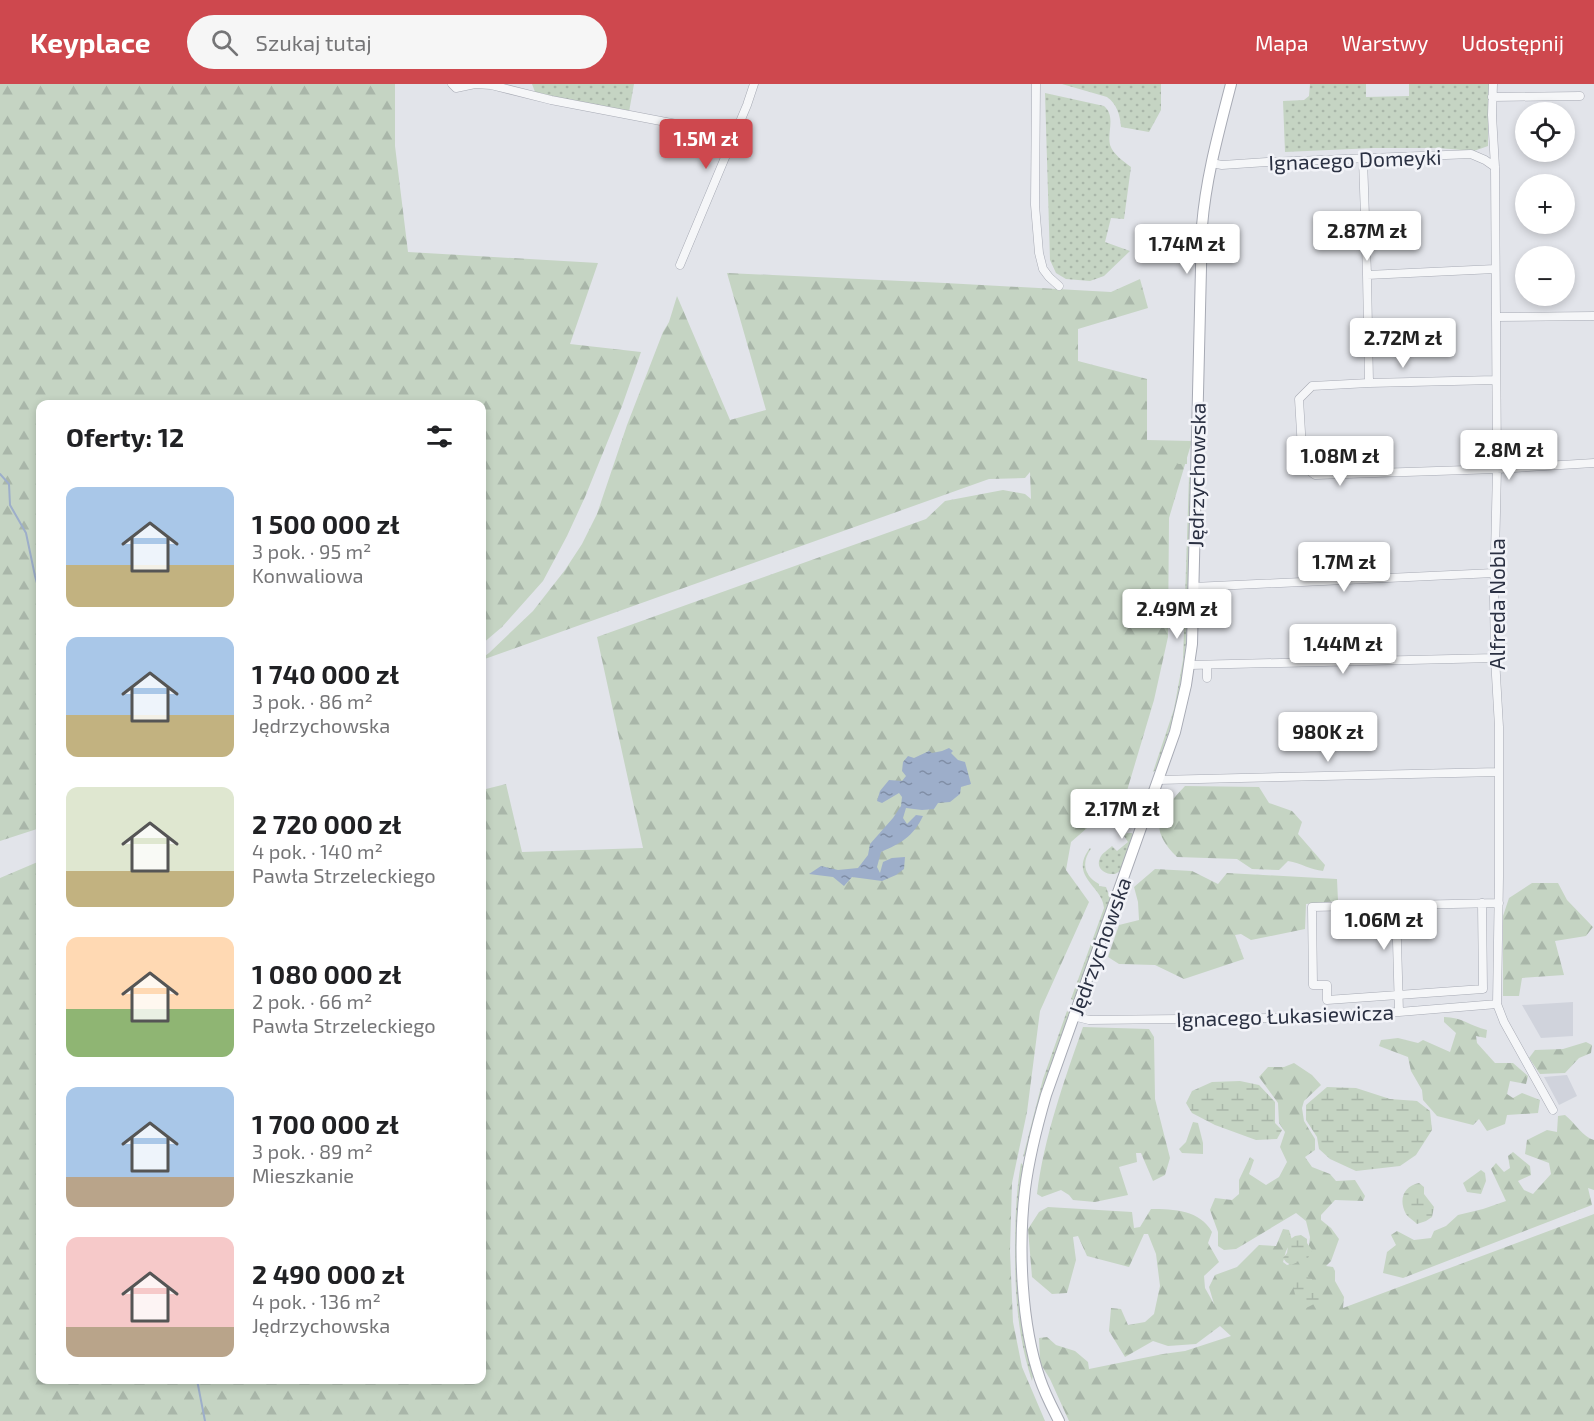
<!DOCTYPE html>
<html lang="pl">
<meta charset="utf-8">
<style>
body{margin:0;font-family:"Exo 2",sans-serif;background:#f6f6f6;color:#202124;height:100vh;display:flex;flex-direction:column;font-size:22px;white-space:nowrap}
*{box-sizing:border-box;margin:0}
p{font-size:20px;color:#757577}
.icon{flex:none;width:33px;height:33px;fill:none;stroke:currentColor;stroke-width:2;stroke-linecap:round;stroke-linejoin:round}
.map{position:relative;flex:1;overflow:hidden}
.details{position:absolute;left:36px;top:316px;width:450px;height:984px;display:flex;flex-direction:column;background:#fff;border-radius:12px;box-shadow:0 3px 9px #0003}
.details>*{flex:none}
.fabs{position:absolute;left:1515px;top:18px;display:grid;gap:12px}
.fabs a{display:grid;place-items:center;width:60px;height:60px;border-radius:50%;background:#fff;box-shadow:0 3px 9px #0003;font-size:30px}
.price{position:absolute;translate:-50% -51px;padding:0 14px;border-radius:6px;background:#fff;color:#222;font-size:20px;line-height:39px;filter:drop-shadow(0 2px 3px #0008)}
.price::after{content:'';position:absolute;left:50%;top:36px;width:18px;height:14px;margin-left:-9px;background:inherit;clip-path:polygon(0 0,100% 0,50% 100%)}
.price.current{background:#ce484e;color:#fff}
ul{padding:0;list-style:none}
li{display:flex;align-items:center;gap:18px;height:150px;padding:0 30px}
li span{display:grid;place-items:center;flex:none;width:168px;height:120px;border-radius:12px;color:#555}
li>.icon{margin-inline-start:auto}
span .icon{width:72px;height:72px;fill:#fffc;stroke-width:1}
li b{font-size:26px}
h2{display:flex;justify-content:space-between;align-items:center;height:72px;padding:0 30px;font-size:26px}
header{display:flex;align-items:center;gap:36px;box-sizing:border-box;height:84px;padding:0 30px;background:#ce484e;color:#fff}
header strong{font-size:28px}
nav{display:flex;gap:33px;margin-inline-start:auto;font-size:21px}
.search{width:420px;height:54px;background:#f6f6f6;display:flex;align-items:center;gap:15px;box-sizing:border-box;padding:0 21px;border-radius:33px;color:#757577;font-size:22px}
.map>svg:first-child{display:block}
</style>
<header>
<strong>Keyplace</strong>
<div class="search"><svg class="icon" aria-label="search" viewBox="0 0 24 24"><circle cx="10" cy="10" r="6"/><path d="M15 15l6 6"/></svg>Szukaj tutaj</div>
<nav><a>Mapa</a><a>Warstwy</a><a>Udostępnij</a></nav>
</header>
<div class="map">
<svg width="1594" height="1337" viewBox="0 0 1594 1337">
<defs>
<pattern id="grass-dots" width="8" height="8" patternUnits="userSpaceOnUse" patternTransform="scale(1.5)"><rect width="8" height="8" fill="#c5d4c3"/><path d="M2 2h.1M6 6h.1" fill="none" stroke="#a9b6a9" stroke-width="1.8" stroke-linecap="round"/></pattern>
<pattern id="forest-firs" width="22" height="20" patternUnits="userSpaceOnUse" patternTransform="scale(1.5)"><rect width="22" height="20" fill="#c5d4c3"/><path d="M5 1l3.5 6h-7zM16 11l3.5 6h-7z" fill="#a9b6a9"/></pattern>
<pattern id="wetland-marsh" width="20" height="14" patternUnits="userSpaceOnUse" patternTransform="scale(1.5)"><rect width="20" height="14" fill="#c5d4c3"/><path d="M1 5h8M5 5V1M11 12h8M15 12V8" fill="none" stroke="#a9b6a9"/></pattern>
<pattern id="park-tufts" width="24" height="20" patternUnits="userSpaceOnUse" patternTransform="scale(1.5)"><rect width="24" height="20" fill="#c5d4c3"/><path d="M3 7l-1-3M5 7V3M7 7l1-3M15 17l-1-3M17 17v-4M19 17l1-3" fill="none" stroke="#a9b6a9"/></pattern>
<pattern id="water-ripples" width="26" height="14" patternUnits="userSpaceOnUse" patternTransform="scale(1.5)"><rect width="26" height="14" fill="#9daeca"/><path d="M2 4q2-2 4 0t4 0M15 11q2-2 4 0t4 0" fill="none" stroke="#808ea6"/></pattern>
</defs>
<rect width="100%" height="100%" fill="#e2e4ea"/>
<path fill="#d0d3dc" d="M1573,918v34l-32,2 -19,-33z
M1567,991l10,21 -18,9 -15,-28z"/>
<path fill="url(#grass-dots)" d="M532,0h102l-5,28 -70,-13 -24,-7z
M1062,0h99v26l-12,22 -28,-5c-1,-12 -4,-23 -14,-30z
M1310,0h56v13l43,-1v-12h80l-1,62 -14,5 -36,-3h-64l-89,4 -2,-51 21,-1 5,-4z
M1045,9l59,13c12,10 3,26 6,39 3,9 13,16 21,22l-7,52 -13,-1 -6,24 25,9 -26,25 -14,5 -24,-2 -10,-6 -6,-13z
M1189,393l2,1 -5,165 -2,21 -10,52 -18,54 -3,2 21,-63 9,-49z
M1127,749h5l1,2 -11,35 -7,4c-9,1 -20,-5 -15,-16 2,-5 8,-8 12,-12l5,5 11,-9 -4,-6z
M1090,764l1,1c-10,13 -7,27 8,35v2l7,1 4,11 1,4 -36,99 -4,-2 33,-91c-1,-22 -36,-31 -14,-60z
M1067,927l3,2 -1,3 -43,139 -3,2 20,-78z
M1021,1079l3,3 -4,42 13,167 -1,6c-14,-43 -17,-85 -17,-130 0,-30 1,-59 6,-88z"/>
<path fill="url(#forest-firs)" d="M0,0h395v62l13,106 190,11 -28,81 71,8 -19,54 -37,91 -18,39 -24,45 -41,46 -20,17v-239h-442v423l-40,13z
M727,189l218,10 166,9 29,-13 8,29 -70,21v32l69,18v61l45,1 -23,77 -1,119 -14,63 -28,94 -55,48 -5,28 23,32 -49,109 -13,101 -15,71 -2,68 3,71 9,45 23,54h-1045v-543l40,-17v519h442v-590l24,-6 16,68 121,-4 -46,-211 329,-118 19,-18 58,-11 22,4 6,5 -1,-27 -5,6 -36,1 -507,181v-2l7,-5 44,-42 32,-41 17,-26 15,-30 30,-89 36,-93 6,-10 8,-26 53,124 36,-10z
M1185,702l74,1 10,16 23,8 10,11 -4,12 27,31 -2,6c-12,-1 -22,-8 -35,-10l-9,9 -27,-1 -15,-10 -60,-2c-31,-31 -17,-44 8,-71z
M1155,785l37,2 26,13 9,-11 110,6 1,22 -32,3 -1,25 -54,11 -10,-6 -6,1 9,24 -60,20 -29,-14 -36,-1 -11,-7 11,-32 20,-5 -1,-18 -4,-15z
M1532,799h26l9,17 26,27 -7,9 -31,5 9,34 -42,3 -3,18h-16v-80l6,-18z
M1444,933c18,0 26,9 43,13l-1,8 -10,-2 1,7 18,20h18l15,13 -2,8 -16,-3 -3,13 6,4 9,-5 18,7 -2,13 -31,2 -2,9 -18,7 -8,-12 -6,6 -36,-9 -14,-16 -1,-10 -11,-19 -3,-14 -29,-11 2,-6 17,-2 20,5 5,-3 27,12 6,-19 -12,-11z
M1083,943l66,2 5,8 1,62 15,59 -5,17 -12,6 -12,-28h-5l1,9 -18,5 9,28 -33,7 -22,-2 -4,-5 -8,-5 -19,7 -5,-3c7,-57 27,-113 46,-167z
M1586,958l6,3 -1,8 -12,5 -14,15 -25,1 -11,-16 6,-8 28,-1z
M1294,979l18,12 9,10 -17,16 -2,7 2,13 11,18v11l-10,7 7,10 18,7 6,7 19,-1 10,16 -2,5 -28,-1 -14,15v5l10,8 8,11 -8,22 -5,5 7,1 2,4v10l9,16 -1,11 251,-94v207h-525l-19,-42 -10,-16 -1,-25 8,-1 9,8 19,6 13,11 1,7 74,-15 22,-3 46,-15 -11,-10 -24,18 -28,2 -15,-5 -28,16 -16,-26 2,-23 10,1 7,16 17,-3 9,-8 6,-28 -4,-32 -8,-20h-4l-15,33 -42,-11 -9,-20 -5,1 3,23 -9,33 -15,1 -20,-17 -4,-48 11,-17 9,-5 84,5 2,16 6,-1 11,-18c23,0 49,1 61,23l-4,11 11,19 -15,14 1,12 9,16 -5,-17 6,-12 22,-8 22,-22 17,1 7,-17 6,1 3,10 -6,11 -3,11 4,3 15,-5 6,-7 2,-16 -4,-16 -10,-8 -60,36 -12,1 -6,-4v-14l-8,-22 5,-12 17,2 7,-6v-14l11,-23 4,3 -5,14 17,11 13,-8 8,-15 -7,-15 5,-15 -6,-9 -1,-20 -19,-26 9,-10h16z
M1565,1031c10,8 18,22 29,25v50l-6,-2 4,17 -189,73 -20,-5 4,-21 9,-7 -5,-10 6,-4 17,9 17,-2 3,-7 12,-5 12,-11 25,-6 23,-8 -15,-32 5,-6 8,9 6,-4 -2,-12 5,-4 17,14 1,9 -13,6 6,9 9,4 18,-20 -2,-11 -24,-9 2,-14 20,-10 10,2 1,-16z
M1193,1038l5,1 5,20v11l-21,-1 -3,-4 7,-7z
M1481,1086l4,3 1,8 -5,13 -14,-2 -4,-9z"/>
<path fill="url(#wetland-marsh)" d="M1240,997l19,4 16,17v21l7,7 -5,9 -21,1 -41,-15 -23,-12 -6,-10 6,-12 20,-9z
M1327,1003l29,1 34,11 27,2 13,10 2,19 -16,25 -16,11 -44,5 -26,-12 -11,-10 -2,-12 -11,-17v-15z
M1419,1099l5,4v7l10,13 -2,10 -6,4 -9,3c-3,-3 -9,-7 -11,-10 -8,-15 -2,-28 13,-31z
M1301,1151l6,4v4l5,7 -6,12h-8l-7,3 -5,-3 -3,-4 4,-5 2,-13 6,-4z
M1298,1191l9,1 5,3 2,7 10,12 -1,6 -7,-1 -10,5c-11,-7 -12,-16 -14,-29z"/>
<path fill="url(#park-tufts)" d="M1170,358h17v22h-17z"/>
<path fill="url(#water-ripples)" d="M949,664l4,3 -2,2 7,7 7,2 6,22 -10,3 -1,7 -10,8 -12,1 -4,6 -12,1 -16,-2 -3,10 4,6 9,-9 7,1c-10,21 -22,27 -42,36l-4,15 3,6 3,-11 9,-4 13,-1 -1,12 -8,6 -14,6 -30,-4 -8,9 -11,-9 -24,-3 12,-8 17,4 20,-2 10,-13 2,-11 23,-26 8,-12 1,-9 -3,-4 -17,10 -5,-2 3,-10 9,-11 13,1 4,-5 -4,-5 1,-9 5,-6 6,2 15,-7 3,2 10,-2z"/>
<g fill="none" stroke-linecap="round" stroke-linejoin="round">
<path stroke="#9daeca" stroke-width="2" d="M0,390l9,10 1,21 16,28 9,43 5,18
M197,1296l8,41"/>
<g stroke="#a7aab4" stroke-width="9">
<path id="street" d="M452,0l4,4 19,-4 16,1 60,15 183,35
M1036,0l-1,121 4,48 4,16 6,8 10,9
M1493,0l-1,31 3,52 2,302 -3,129 1,60 4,69v150l-2,127 7,18 49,88
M1492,13l88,-1
M1363,75l4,116
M1211,79l11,2 45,-3 204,-8 14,6 10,7
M680,181l67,-160 7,-21
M1496,233l98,-1
M1495,296l-126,3 -57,3 -13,13 4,67 12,9 182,-6 97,-6
M1369,299l-2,-108 128,-6
M1193,503l301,-14
M1190,581l305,-7
M1207,581v13
M1158,696l340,-8
M1482,819l1,86 -156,11v-15h-14l-1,-78 187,-4
M1396,822l3,106
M1073,932l16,4 190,-2 120,-6 98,-8"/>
</g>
<g stroke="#a7aab4" stroke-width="12">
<path id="secondary" d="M1059,1337c-7,-14 -14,-27 -19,-42 -19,-55 -22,-133 -15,-190 4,-32 12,-63 21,-94l129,-363 11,-47 6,-41 10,-418c4,-49 17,-95 29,-142"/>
</g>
<use href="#street" stroke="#f5f6f8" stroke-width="8"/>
<use href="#secondary" stroke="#fff" stroke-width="10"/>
</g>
<g text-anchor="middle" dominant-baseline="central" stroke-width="5" stroke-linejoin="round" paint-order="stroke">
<g font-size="21" fill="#2a3042" stroke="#f2f3f8">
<text transform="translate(1355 75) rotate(-2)">Ignacego Domeyki</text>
<text transform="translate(1196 391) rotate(-89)">Jędrzychowska</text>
<text transform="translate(1496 520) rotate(-90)">Alfreda Nobla</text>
<text transform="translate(1099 862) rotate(-70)">Jędrzychowska</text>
<text transform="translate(1285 931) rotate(-2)">Ignacego Łukasiewicza</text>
</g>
</g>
</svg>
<div class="fabs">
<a><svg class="icon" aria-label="locate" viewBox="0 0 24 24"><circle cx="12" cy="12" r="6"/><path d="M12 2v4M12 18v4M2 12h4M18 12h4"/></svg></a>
<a>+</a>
<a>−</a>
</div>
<b class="price current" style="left:706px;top:86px">1.5M zł</b>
<b class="price" style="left:1367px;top:178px">2.87M zł</b>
<b class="price" style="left:1187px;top:191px">1.74M zł</b>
<b class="price" style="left:1403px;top:285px">2.72M zł</b>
<b class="price" style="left:1509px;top:397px">2.8M zł</b>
<b class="price" style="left:1340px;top:403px">1.08M zł</b>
<b class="price" style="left:1344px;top:509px">1.7M zł</b>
<b class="price" style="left:1177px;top:556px">2.49M zł</b>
<b class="price" style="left:1343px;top:591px">1.44M zł</b>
<b class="price" style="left:1328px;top:679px">980K zł</b>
<b class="price" style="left:1122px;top:756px">2.17M zł</b>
<b class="price" style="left:1384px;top:867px">1.06M zł</b>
<section class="details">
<h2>Oferty: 12<svg class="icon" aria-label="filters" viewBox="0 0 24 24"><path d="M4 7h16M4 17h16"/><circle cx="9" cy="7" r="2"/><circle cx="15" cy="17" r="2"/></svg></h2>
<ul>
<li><span style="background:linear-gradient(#a9c7e8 65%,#c2b280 0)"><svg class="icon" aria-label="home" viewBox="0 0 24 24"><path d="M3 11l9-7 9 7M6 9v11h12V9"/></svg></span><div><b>1 500 000 zł</b><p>3 pok. · 95 m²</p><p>Konwaliowa</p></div></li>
<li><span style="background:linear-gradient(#a9c7e8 65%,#c2b280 0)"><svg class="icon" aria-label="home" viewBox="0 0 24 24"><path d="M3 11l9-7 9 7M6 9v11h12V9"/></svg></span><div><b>1 740 000 zł</b><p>3 pok. · 86 m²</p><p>Jędrzychowska</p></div></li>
<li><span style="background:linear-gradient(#dfe7d0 70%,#c2b280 0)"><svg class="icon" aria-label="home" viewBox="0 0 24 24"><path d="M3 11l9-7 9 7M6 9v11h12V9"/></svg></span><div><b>2 720 000 zł</b><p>4 pok. · 140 m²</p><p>Pawła Strzeleckiego</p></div></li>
<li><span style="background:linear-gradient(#ffd9b3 60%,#8fb573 0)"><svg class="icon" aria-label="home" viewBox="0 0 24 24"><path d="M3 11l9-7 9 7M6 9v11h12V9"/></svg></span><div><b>1 080 000 zł</b><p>2 pok. · 66 m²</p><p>Pawła Strzeleckiego</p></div></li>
<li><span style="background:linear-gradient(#a9c7e8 75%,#b9a48a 0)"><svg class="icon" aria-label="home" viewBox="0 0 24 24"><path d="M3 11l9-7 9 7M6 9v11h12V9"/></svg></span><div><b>1 700 000 zł</b><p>3 pok. · 89 m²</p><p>Mieszkanie</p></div></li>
<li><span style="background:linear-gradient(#f6c9c9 75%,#b9a48a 0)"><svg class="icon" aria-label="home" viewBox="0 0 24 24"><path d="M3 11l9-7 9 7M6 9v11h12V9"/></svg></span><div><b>2 490 000 zł</b><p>4 pok. · 136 m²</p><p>Jędrzychowska</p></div></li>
</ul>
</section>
</div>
